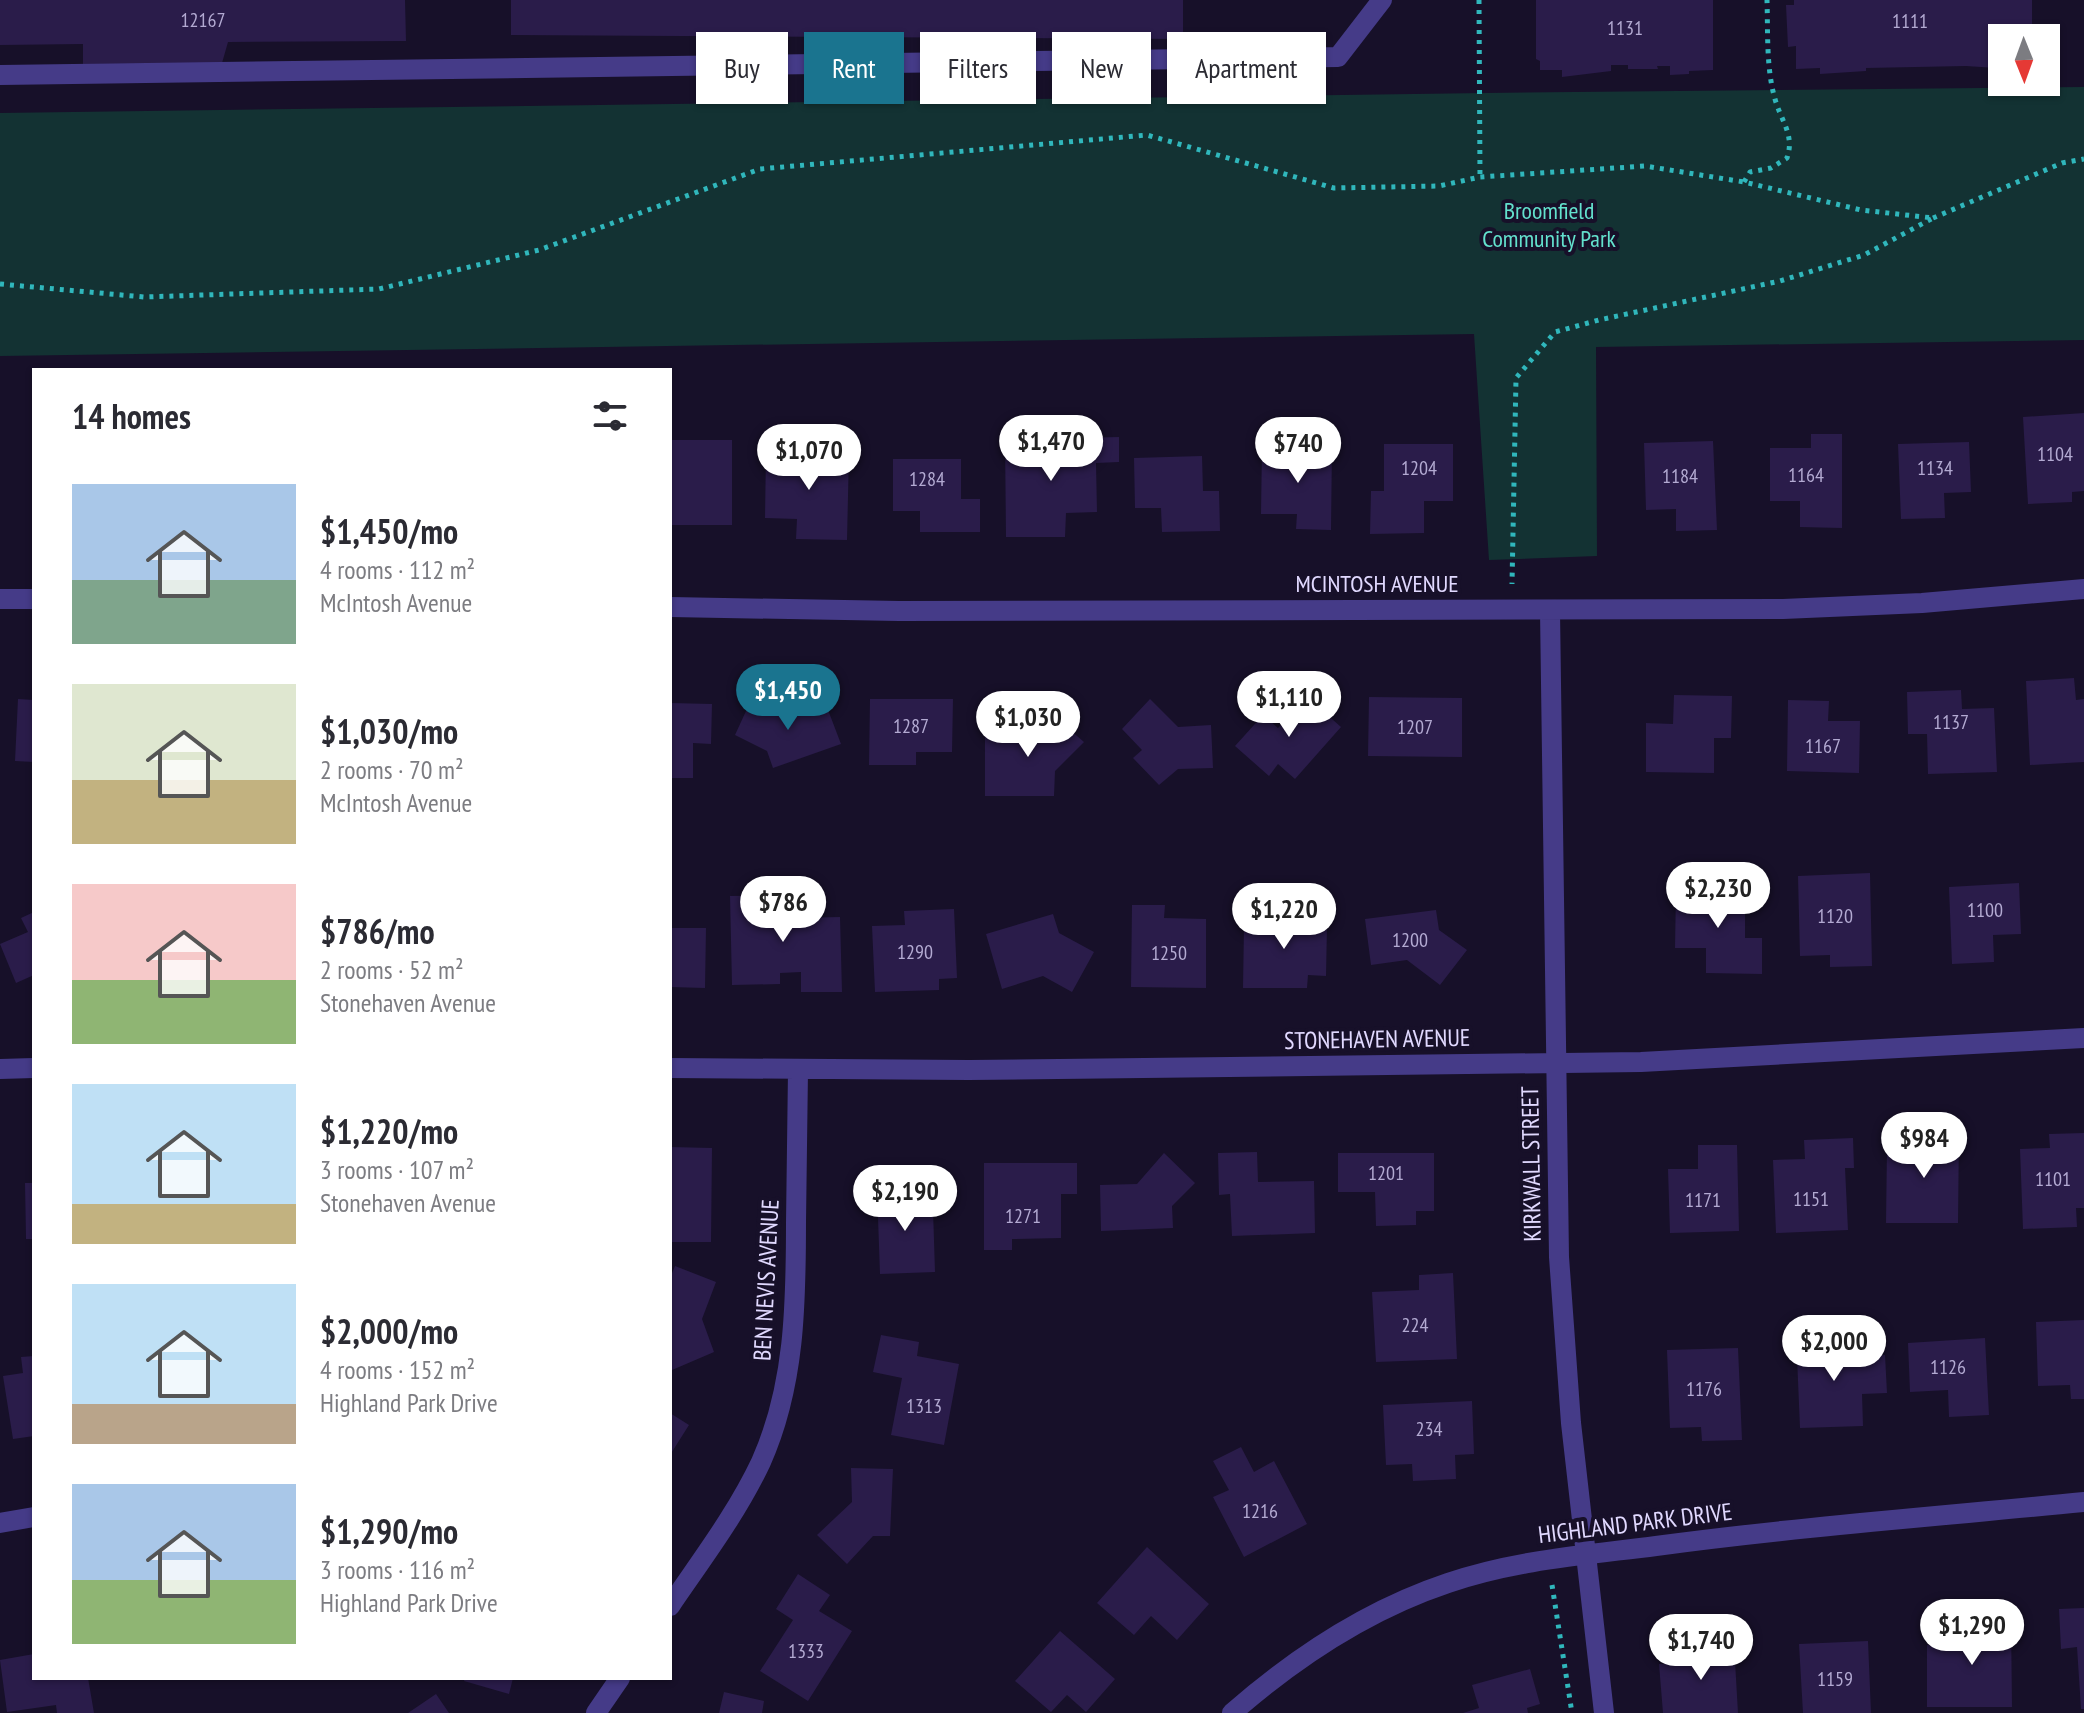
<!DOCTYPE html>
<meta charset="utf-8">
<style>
body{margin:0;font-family:"PT Sans Narrow",sans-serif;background:#f7f7f7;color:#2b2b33;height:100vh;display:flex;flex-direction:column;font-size:30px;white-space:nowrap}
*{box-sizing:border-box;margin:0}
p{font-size:26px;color:#7c7c81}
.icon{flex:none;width:44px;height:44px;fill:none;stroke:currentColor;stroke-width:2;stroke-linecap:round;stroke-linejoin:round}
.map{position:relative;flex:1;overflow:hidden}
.drawer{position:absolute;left:32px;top:368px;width:640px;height:1312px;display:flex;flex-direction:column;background:#fff;border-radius:0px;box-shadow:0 2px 6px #0004}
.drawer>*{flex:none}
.hud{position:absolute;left:696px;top:32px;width:760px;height:72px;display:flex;gap:16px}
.needle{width:52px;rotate:179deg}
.buttons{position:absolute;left:1988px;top:24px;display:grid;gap:16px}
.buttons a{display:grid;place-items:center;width:72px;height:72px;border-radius:0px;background:#fff;box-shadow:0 2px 6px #0004;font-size:40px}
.price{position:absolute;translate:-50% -68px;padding:0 18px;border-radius:28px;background:#fff;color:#222;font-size:26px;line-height:52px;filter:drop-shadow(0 2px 4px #0008)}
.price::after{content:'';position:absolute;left:50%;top:48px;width:24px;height:18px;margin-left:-12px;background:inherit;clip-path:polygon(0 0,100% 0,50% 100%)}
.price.selected{background:#1a748f;color:#fff}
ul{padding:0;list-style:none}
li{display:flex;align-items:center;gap:24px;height:200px;padding:0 40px}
li span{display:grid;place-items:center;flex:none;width:224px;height:160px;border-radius:0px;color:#555}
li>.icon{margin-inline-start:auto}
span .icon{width:96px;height:96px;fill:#fffc;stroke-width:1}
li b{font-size:34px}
h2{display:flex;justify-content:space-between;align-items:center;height:96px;padding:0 40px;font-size:34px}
.pill{padding:0 28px;border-radius:0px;background:#fff;box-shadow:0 2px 6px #0004;font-size:28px;line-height:72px}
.pill.selected{background:#1a748f;color:#fff}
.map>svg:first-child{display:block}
</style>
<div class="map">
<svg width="2084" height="1713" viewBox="0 0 2084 1713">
<rect width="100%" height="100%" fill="#171029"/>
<path fill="#133233" d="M2084,87v253l-488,7 1,209 -108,4 -15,-226 -1474,22v-243l1486,-20z"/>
<path fill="#2a1c4a" d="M0,0h405l1,41 -178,1 -6,21 -139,1v-20l-83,1z
M511,0h672v39l-672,-4z
M1536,0h177v70l-24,1v3l-19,1v-9h-13l1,3h-30v-4h-17v6l-49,6v-7h-22v-9l-4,-2z
M1794,0h238v38h-30v34l-5,-1 -1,-3 -30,-2 -100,2v3l-46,3v-6l-24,1v-23l-8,1 -2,-42h8z
M2084,413v78l-12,1v10l-44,2 -5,-87z
M1811,434h31v94l-42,-1v-26h-30v-53h41z
M1119,437v25l-23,1 1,49 -31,1 -1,24h-59l-1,-99h49l1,20h20v-20z
M670,440h62v85h-62z
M1713,441l4,89 -41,1v-22l-30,1 -2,-67z
M1969,442l2,50 -27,1 1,25 -44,1 -3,-75z
M1384,444h69v57h-29v32l-54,1 1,-43h13z
M1262,447h70l-1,83 -35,-1 1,-15h-36z
M766,451l83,2 -2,87 -51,-1 1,-20 -32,-1z
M1202,456l1,35h16l1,40 -58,1 -1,-24h-26l-1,-50z
M893,459h68v40h19v33h-60v-21h-27z
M2074,678l2,22 8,-1v63l-54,3 -4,-84z
M1961,690l1,19 32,-1 3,64 -69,2 -1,-40h-19l-1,-42z
M1674,695l58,1 -1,42h-17v35l-68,-1v-49l27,1z
M1306,696l35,31 -46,52 -17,-15 -9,12 -34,-30 28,-31 15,13z
M1369,697l93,1v59l-94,-1z
M752,698l37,17 36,-13 16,42 -68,24 -6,-17 -32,-16z
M18,699l16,1v62l-19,-1z
M870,699h83l-1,53h-36v13h-47z
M1150,699l28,28 33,-2 2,43 -35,1 -19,16 -26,-27 9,-8 -20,-21z
M1788,700l41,1 -1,20h32l-1,52 -72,-2z
M670,703l42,1 -1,40 -18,-1v35h-23z
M1047,710l37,32 -29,29 -1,25h-69v-63h40z
M1870,873l2,93 -42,1v-12l-30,1 -2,-80z
M2019,883l2,51 -28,1 1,27 -42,2 -3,-77z
M1676,890h69v48h17v36l-56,-1v-25h-31z
M795,895v23l45,-1 2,75h-41v-20l-21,1v11l-48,1 -2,-89z
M1275,904l31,1v20l21,1 -1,50 -18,-1 -1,13h-64l1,-62 31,1z
M1132,905h33l-1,13 42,1v69l-75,-1z
M954,909l3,69 -18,1v11l-64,2 -3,-66 33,-1 -1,-14z
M1436,910l3,20 28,20 -27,35 -33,-25 -36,5 -6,-46z
M34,912v63l-18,8 -16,-39 28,-12 -7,-14z
M1053,914l6,19 35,19 -22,40 -29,-16 -41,13 -16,-55z
M670,928h36l-1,60 -35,-1z
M1915,1132h44l-1,91h-72l1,-76h28z
M2084,1133v75h-8l1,19 -54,2 -3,-80 30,-1 -1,-14z
M1853,1138l1,30h-9l3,62 -72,3 -3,-73 32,-1 -1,-19z
M1698,1145h39l2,86 -69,2 -2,-64h30z
M670,1147l42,1 -1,94h-41z
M1257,1152l1,30 56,-1 1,52 -83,3 -2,-42 -11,1 -1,-42z
M1164,1153l31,30 -23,23 1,22 -72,3 -1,-46 37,-1z
M1338,1153h96v58h-18v14l-40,1 -1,-34h-37z
M984,1163h93v31h-16v44l-49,1v11h-28z
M25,1183h9v56h-8z
M917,1188v22l16,-1 2,63 -55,2 -3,-85z
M675,1266l41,16 -14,37 12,33 -42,18 -2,-6v-86z
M1453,1273l4,86 -81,3 -4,-70 47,-2v-15z
M2084,1320v79h-13l-1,-14 -32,1 -2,-64z
M1827,1331l1,27 57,-3 2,38 -25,1 1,32 -63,2 -4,-95z
M881,1335l38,7 -2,14 42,8 -15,81 -53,-10 11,-57 -29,-6z
M1985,1338l4,77 -40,2 -1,-27 -38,2 -2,-49z
M1738,1348l4,92 -40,1 -1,-14 -31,1 -3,-78z
M34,1356v80l-21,3 -10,-63 20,-3 -2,-16z
M1472,1401l2,53 -19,1 1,24 -43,2 -1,-17 -26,1 -3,-60z
M670,1413l19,12 -19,30z
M1241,1447l13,25 20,-11 33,63 -63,33 -31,-60 16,-7 -16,-29z
M851,1468l42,1 -3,67h-17l-26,28 -30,-29 35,-33z
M1147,1547l62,57 -32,36 -26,-24 -17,19 -37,-32z
M798,1574l32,21 -11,16 33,20 -44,70 -48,-30 33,-51 -17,-11z
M2084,1608v101h-3l-4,-62 -16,2 -2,-40z
M2011,1620l1,87h-85v-62h27v-24z
M1060,1631l55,48 -29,33 -19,-17 -16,17 -36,-31z
M1868,1641l3,72h-68l-4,-69z
M1734,1644l4,69h-75l-4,-49 28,-1 -1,-16z
M34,1654v24h54l6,35h-37l-1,-8 -49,7 -7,-52z
M1530,1669l10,35 -13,4 1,5h-65l16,-5 -7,-23z
M465,1678h48l-4,16 -45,-13z
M724,1692l40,9 -2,12h-43z
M436,1694l13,19h-41z"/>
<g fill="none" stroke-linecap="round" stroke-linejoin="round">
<path stroke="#30b7bc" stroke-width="5" stroke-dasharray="4 6" stroke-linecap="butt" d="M1479,0l1,177
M1744,182l6,-10 21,-4 16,-10c8,-23 -6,-37 -12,-59 -9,-31 -7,-67 -8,-99
M1933,218l129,-55 22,-4
M0,284l144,13 235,-8 160,-39 221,-81 387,-34 187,53 105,-2 41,-9 165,-11 99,16 117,28 72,8 -69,37 -84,26 -181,39 -44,12 -39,46 -4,206
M1552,1585l20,128"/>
<path stroke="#453b88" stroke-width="20" d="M0,75l1338,-18 44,-57"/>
<path stroke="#453b88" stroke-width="20" d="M0,599h34
M670,607l229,4 884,-2 139,-6 162,-14
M1550,611l9,646 12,166 33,290
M670,1068l299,2 672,-8 443,-24
M0,1069l34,-1
M0,1523l34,-6
M670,1606c32,-47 67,-93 91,-144 34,-76 35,-158 35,-240 1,-50 1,-101 2,-152
M596,1713l24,-35
M1232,1713c64,-56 135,-103 216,-130 67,-23 138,-28 208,-37 142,-19 285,-30 428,-44"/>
</g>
<g text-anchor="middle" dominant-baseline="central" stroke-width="8" stroke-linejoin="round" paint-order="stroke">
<g font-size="20" fill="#b3aad2">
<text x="203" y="20">12167</text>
<text x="1910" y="21">1111</text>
<text x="1625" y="28">1131</text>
<text x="2055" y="454">1104</text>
<text x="1419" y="468">1204</text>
<text x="1935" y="468">1134</text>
<text x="1806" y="475">1164</text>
<text x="1680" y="476">1184</text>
<text x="927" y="479">1284</text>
<text x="1951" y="722">1137</text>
<text x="911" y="726">1287</text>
<text x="1415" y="727">1207</text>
<text x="1823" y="746">1167</text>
<text x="1985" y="910">1100</text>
<text x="1835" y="916">1120</text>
<text x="1410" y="940">1200</text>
<text x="915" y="952">1290</text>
<text x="1169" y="953">1250</text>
<text x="1386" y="1173">1201</text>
<text x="2053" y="1179">1101</text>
<text x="1811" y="1199">1151</text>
<text x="1703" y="1200">1171</text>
<text x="1023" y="1216">1271</text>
<text x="1415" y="1325">224</text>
<text x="1948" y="1367">1126</text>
<text x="1704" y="1389">1176</text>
<text x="924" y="1406">1313</text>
<text x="1429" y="1429">234</text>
<text x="1260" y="1511">1216</text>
<text x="806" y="1651">1333</text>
<text x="1835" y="1679">1159</text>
</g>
<g font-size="24" fill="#63e1cd" stroke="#171029">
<text x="1549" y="210">Broomfield<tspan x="1549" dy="28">Community Park</tspan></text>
</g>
<g font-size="24" fill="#e1d9ff" stroke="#171029">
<text x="1377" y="583">MCINTOSH AVENUE</text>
<text transform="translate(1377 1039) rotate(-1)">STONEHAVEN AVENUE</text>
<text transform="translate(1531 1164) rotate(-91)">KIRKWALL STREET</text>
<text transform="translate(766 1280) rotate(-87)">BEN NEVIS AVENUE</text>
<text transform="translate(1635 1523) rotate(-7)">HIGHLAND PARK DRIVE</text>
</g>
</g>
</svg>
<div class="buttons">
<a><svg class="needle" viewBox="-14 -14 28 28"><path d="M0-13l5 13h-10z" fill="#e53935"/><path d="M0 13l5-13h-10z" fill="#7c7c81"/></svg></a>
</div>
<b class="price" style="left:1051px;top:483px">$1,470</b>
<b class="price" style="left:1298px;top:485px">$740</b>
<b class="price" style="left:809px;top:492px">$1,070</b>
<b class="price selected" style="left:788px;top:732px">$1,450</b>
<b class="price" style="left:1289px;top:739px">$1,110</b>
<b class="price" style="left:1028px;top:759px">$1,030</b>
<b class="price" style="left:1718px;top:930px">$2,230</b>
<b class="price" style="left:783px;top:944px">$786</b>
<b class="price" style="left:1284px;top:951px">$1,220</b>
<b class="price" style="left:1924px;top:1180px">$984</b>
<b class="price" style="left:905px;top:1233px">$2,190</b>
<b class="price" style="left:1834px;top:1383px">$2,000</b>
<b class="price" style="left:1972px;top:1667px">$1,290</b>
<b class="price" style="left:1701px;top:1682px">$1,740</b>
<div class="hud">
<a class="pill">Buy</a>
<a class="pill selected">Rent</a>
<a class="pill">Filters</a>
<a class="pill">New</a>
<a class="pill">Apartment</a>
</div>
<section class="drawer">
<h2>14 homes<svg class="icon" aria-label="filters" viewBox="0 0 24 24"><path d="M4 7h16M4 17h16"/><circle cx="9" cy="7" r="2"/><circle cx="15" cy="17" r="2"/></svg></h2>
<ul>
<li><span style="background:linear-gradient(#a9c7e8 60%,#7fa58c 0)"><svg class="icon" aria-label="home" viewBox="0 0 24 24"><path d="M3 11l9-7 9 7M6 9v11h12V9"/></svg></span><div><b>$1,450/mo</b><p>4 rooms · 112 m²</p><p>McIntosh Avenue</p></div></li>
<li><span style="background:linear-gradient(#dfe7d0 60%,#c2b280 0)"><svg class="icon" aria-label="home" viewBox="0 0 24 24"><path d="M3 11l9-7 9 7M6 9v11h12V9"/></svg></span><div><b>$1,030/mo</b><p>2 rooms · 70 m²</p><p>McIntosh Avenue</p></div></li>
<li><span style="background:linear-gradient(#f6c9c9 60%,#8fb573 0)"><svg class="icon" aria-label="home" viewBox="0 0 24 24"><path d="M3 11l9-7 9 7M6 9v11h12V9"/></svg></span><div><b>$786/mo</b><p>2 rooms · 52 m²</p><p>Stonehaven Avenue</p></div></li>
<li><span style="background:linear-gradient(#bfe0f5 75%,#c2b280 0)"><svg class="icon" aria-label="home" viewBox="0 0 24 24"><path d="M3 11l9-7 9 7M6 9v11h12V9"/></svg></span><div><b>$1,220/mo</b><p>3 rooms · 107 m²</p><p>Stonehaven Avenue</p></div></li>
<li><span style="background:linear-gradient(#bfe0f5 75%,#b9a48a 0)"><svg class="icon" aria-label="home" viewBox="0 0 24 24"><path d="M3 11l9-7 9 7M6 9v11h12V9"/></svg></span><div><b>$2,000/mo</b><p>4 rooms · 152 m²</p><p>Highland Park Drive</p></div></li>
<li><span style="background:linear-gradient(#a9c7e8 60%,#8fb573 0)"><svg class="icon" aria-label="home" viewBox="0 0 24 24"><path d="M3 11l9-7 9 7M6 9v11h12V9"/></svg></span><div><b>$1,290/mo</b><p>3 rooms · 116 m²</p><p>Highland Park Drive</p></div></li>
</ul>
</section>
</div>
